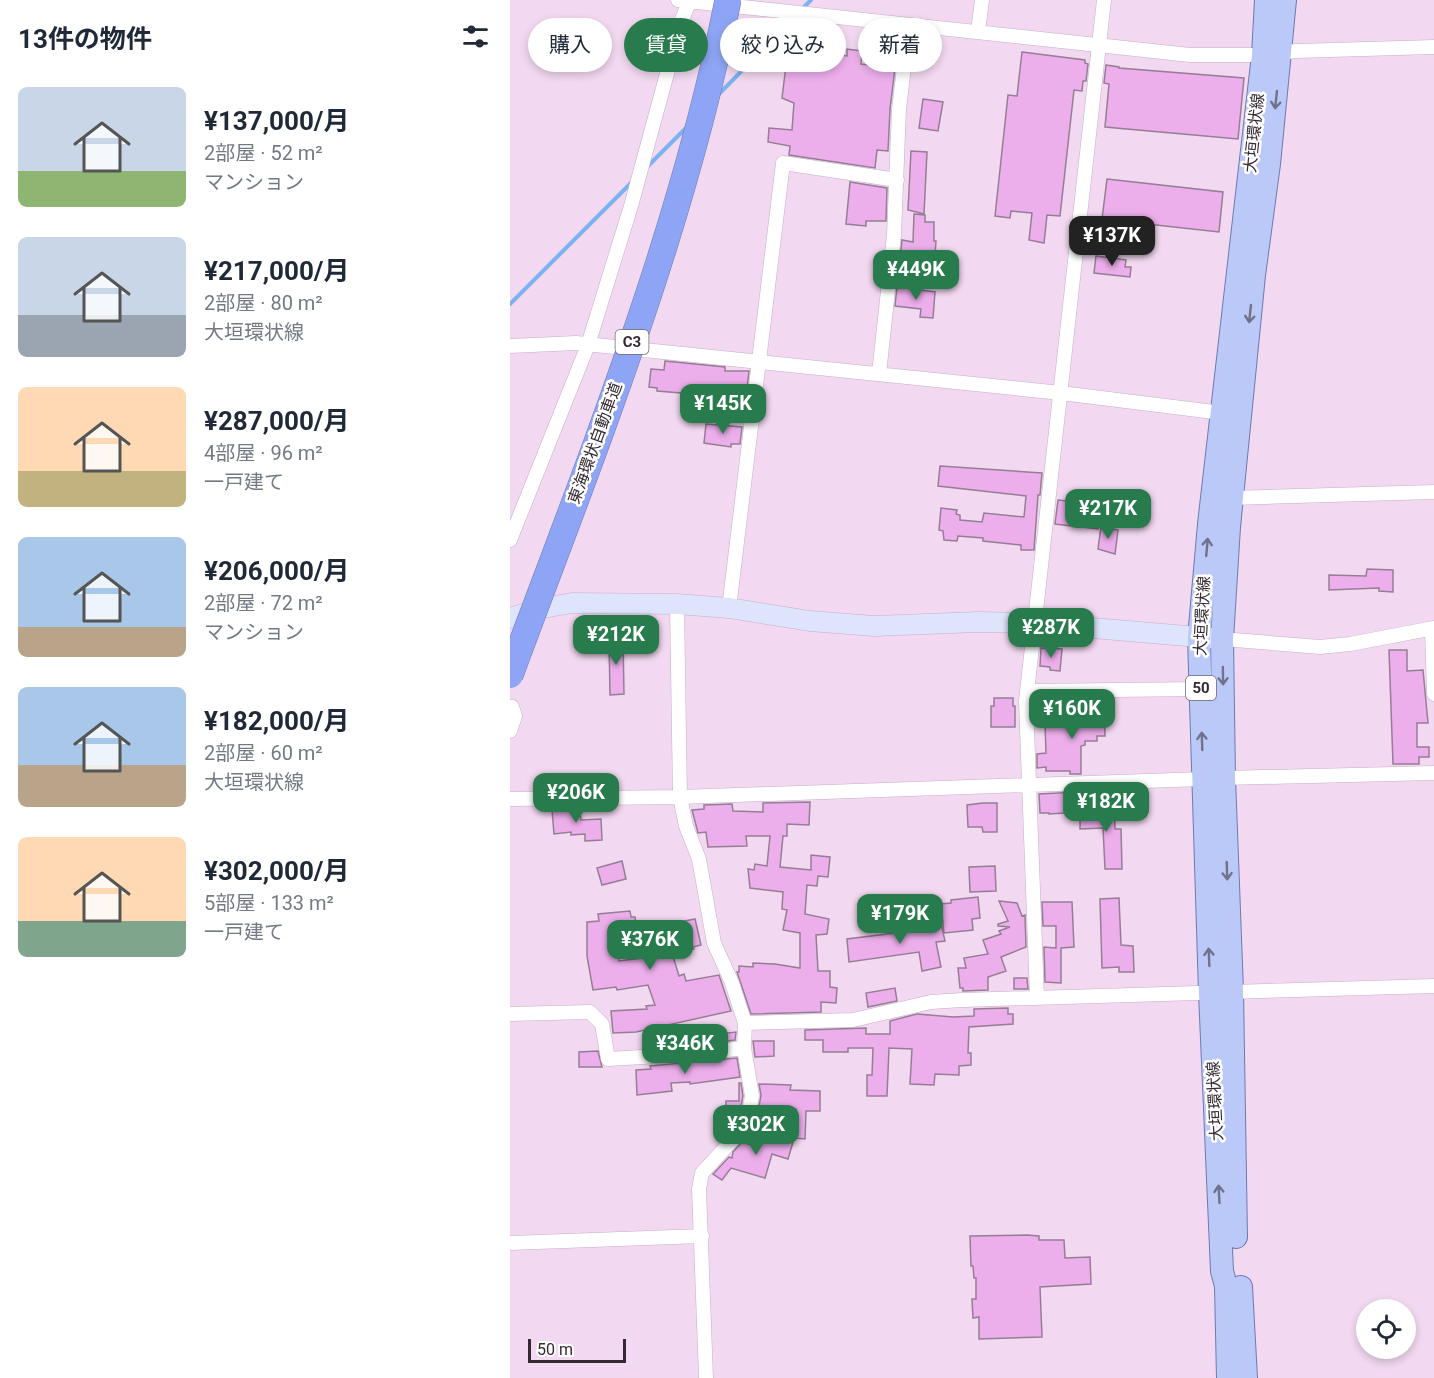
<!DOCTYPE html>
<html lang="ja">
<meta charset="utf-8">
<style>
body{margin:0;font-family:Roboto,"Noto Sans JP",sans-serif;background:#f2f2f3;color:#1f2937;height:100vh;display:flex;flex-direction:column;font-size:22px;white-space:nowrap}
*{box-sizing:border-box;margin:0}
p{font-size:20px;color:#747a83}
.icon{flex:none;width:33px;height:33px;fill:none;stroke:currentColor;stroke-width:2;stroke-linecap:round;stroke-linejoin:round}
.map{position:relative;flex:1;overflow:hidden}
.sheet{display:flex;flex-direction:column;background:#fff;width:510px}
.sheet>*{flex:none}
.banner{position:absolute;left:18px;top:18px;width:570px;height:54px;display:flex;gap:12px}
.controls{position:absolute;left:846px;top:1299px;display:grid;gap:12px}
.controls a{display:grid;place-items:center;width:60px;height:60px;border-radius:50%;background:#fff;box-shadow:0 3px 9px #0003;font-size:30px}
.scale{position:absolute;left:18px;bottom:15px;width:98px;box-sizing:border-box;padding-left:6px;border:3px solid #332932;border-top:0;font-size:16px;line-height:21px;white-space:nowrap;color:#332932;-webkit-text-stroke:4px #fff;paint-order:stroke}
.price{position:absolute;translate:-50% -51px;padding:0 14px;border-radius:12px;background:#277b4d;color:#fff;font-size:20px;line-height:39px;filter:drop-shadow(0 2px 3px #0008)}
.price::after{content:'';position:absolute;left:50%;top:36px;width:18px;height:14px;margin-left:-9px;background:inherit;clip-path:polygon(0 0,100% 0,50% 100%)}
.price.active{background:#222;color:#fff}
ul{padding:0;list-style:none}
li{display:flex;align-items:center;gap:18px;height:150px;padding:0 18px}
li span{display:grid;place-items:center;flex:none;width:168px;height:120px;border-radius:9px;color:#555}
li>.icon{margin-inline-start:auto}
span .icon{width:72px;height:72px;fill:#fffc;stroke-width:1}
li b{font-size:26px}
h2{display:flex;justify-content:space-between;align-items:center;height:72px;padding:0 18px;font-size:26px}
.tag{padding:0 21px;border-radius:27px;background:#fff;box-shadow:0 3px 9px #0003;font-size:21px;line-height:54px}
.tag.active{background:#277b4d;color:#fff}
main{display:flex;flex:1;min-height:0}
.map>svg:first-child{display:block}
</style>
<main>
<section class="sheet">
<h2>13件の物件<svg class="icon" aria-label="filters" viewBox="0 0 24 24"><path d="M4 7h16M4 17h16"/><circle cx="9" cy="7" r="2"/><circle cx="15" cy="17" r="2"/></svg></h2>
<ul>
<li><span style="background:linear-gradient(#c9d6e8 70%,#8fb573 0)"><svg class="icon" aria-label="home" viewBox="0 0 24 24"><path d="M3 11l9-7 9 7M6 9v11h12V9"/></svg></span><div><b>¥137,000/月</b><p>2部屋 · 52 m²</p><p>マンション</p></div></li>
<li><span style="background:linear-gradient(#c9d6e8 65%,#9aa5b1 0)"><svg class="icon" aria-label="home" viewBox="0 0 24 24"><path d="M3 11l9-7 9 7M6 9v11h12V9"/></svg></span><div><b>¥217,000/月</b><p>2部屋 · 80 m²</p><p>大垣環状線</p></div></li>
<li><span style="background:linear-gradient(#ffd9b3 70%,#c2b280 0)"><svg class="icon" aria-label="home" viewBox="0 0 24 24"><path d="M3 11l9-7 9 7M6 9v11h12V9"/></svg></span><div><b>¥287,000/月</b><p>4部屋 · 96 m²</p><p>一戸建て</p></div></li>
<li><span style="background:linear-gradient(#a9c7e8 75%,#b9a48a 0)"><svg class="icon" aria-label="home" viewBox="0 0 24 24"><path d="M3 11l9-7 9 7M6 9v11h12V9"/></svg></span><div><b>¥206,000/月</b><p>2部屋 · 72 m²</p><p>マンション</p></div></li>
<li><span style="background:linear-gradient(#a9c7e8 65%,#b9a48a 0)"><svg class="icon" aria-label="home" viewBox="0 0 24 24"><path d="M3 11l9-7 9 7M6 9v11h12V9"/></svg></span><div><b>¥182,000/月</b><p>2部屋 · 60 m²</p><p>大垣環状線</p></div></li>
<li><span style="background:linear-gradient(#ffd9b3 70%,#7fa58c 0)"><svg class="icon" aria-label="home" viewBox="0 0 24 24"><path d="M3 11l9-7 9 7M6 9v11h12V9"/></svg></span><div><b>¥302,000/月</b><p>5部屋 · 133 m²</p><p>一戸建て</p></div></li>
</ul>
</section>
<div class="map">
<svg width="924" height="1378" viewBox="0 0 924 1378">
<rect width="100%" height="100%" fill="#f2d8f0"/>
<g fill="none" stroke-linecap="round" stroke-linejoin="round">
<path stroke="#7bb2ef" stroke-width="4" d="M291,10l10,-10
M207,96l79,-80
M138,166l39,-39
M0,304l124,-124"/>
</g>
<path fill="#edafec" stroke="#957e95" stroke-width="1.5" fill-rule="evenodd" d="M297,38l11,2 -2,12 31,4v-7l15,2 -1,13 34,4 -5,41 -2,42 -11,-1 -2,18 -86,-13 1,-9 -22,-4 1,-14 23,2 2,-27 -12,-5 5,-41 9,1 10,-14z
M512,52l63,8v3l3,1 -2,17h-3l-1,10 -8,-1 -14,126 -13,-1 -3,28 -15,-3 3,-27 -21,-2 -1,7 -15,-2 13,-121 9,1z
M596,65l13,2v1l125,10 -6,61 -133,-12 4,-43 -5,-1z
M413,99l20,3 -5,29 -19,-3z
M401,151l16,1 -3,62 -16,-4z
M597,179l116,13 -4,40 -117,-13z
M340,182l37,6 -1,33h-20v5l-20,-2z
M404,214l11,1v7h9v19h2l-1,14 -12,-1 -1,8 -22,-3 2,-19 11,2z
M586,256l30,4 -1,7h6l-1,10 -36,-4z
M387,287l38,5 -2,26 -13,-1 1,-8 -26,-3z
M155,361l60,6v4h24l-3,25h-38v2h-10l-17,-2v-3l-24,-2v-3l-8,-1 2,-18 13,1z
M196,424l36,3 -2,17h-9v3l-27,-4z
M430,466l102,7 -2,22h-2l-4,55h-13v-5l-38,-4v-3l-25,-2 -1,5 -13,-1 -1,-9 -4,-1 2,-22 16,2 -1,4 4,1v5l22,2 2,-9 40,4 2,-21 -88,-10z
M548,500l43,5 -3,24 -43,-5z
M591,527l17,3 -3,24 -17,-5z
M857,569l26,1v22l-14,-1v-3l-50,2v-15l37,1z
M99,638h14l1,56 -14,1z
M531,648l21,1 -2,22 -10,-1v-3l-10,-1z
M879,650h18v21l16,-1 5,53h-11v24h12v10h-10v7h-26z
M484,698h19v8h2v21h-24v-21h3z
M577,699h17l1,37h-8v5h-12v4l-4,1v28h-11v-3h-24v-4l-9,1v-14l9,-1 -1,-29 42,1z
M569,792l1,20 -31,2v-1h-9l-1,-19z
M593,799h11l1,30h6l1,40h-17l-2,-41 -23,1v-16h23z
M300,802l-1,23 -22,-1v12h-4l-3,31 31,3v-15l19,2 -2,20 -10,-1 -1,10 -10,-1 -2,29 24,5 -2,15 -11,1 2,36h12v16l7,1 -1,15 -15,-1v10l-70,2 -14,-42h2v-6l14,1v-4l22,1 25,4v-35l-17,-3 4,-20 -5,-1 1,-17 -33,-4 -2,-19 6,1 1,-6 12,2 3,-30h-24l1,10 -39,1 -2,-15 -8,1 -6,-23 12,-1v-4l28,-1 1,7 30,1v-9z
M473,803h14v29h-14l-1,-5h-14l-1,-22z
M66,808l1,3h3l1,9 20,-1 1,21 -17,1v-7l-14,1v-3l-17,2 -2,-24z
M112,861l4,18 -24,6 -5,-17z
M485,866l1,25 -26,1 -1,-25z
M468,897l2,21 -8,1 1,11 -29,3 -3,-29 10,-1v-3z
M609,898l2,47 12,1 1,26h-15v-5l-17,1 -2,-69z
M489,901l18,2 5,13 3,-1 1,32 -25,10 5,14 -18,6v13l-25,1v-3h-3l-2,-20h8l-2,-10 24,-4 -5,-14 18,-6 -2,-3 11,-4 -12,-1v-2l10,-3z
M532,902h30l2,45 -13,1v35l-16,-1 -1,-35 12,1v-22h-13z
M120,911l1,6h4l1,8 12,-3 2,6 45,-9 6,26 -8,2 1,2 -22,4 7,23 5,-2 2,7 33,-6 12,36 -95,21 -23,1 -2,-22 36,-2 -1,-3 9,-1 -7,-20 -31,5 -1,-3 -23,3 -6,-34v-34l12,-1 -1,-7zM127,937l5,21 -23,3 -2,-22z
M408,921l2,8 21,-5 4,17 -9,1 5,25 -19,4 -3,-19 -70,10 -2,-23 56,-7 -1,-8z
M504,978h13l1,11h-14z
M385,988l2,13 -29,6 -2,-14z
M498,1008v6h5v10l-44,3 -1,26h3v12l-12,1v9l-24,-1 -1,11 -24,-1 2,-35 -23,-1 -2,48h-20v-21h5l1,-27h-25v4h-25v-12h-18v-10l61,-2v6h24v-13l27,-7 36,3 21,-1v-7z
M226,1032l-1,8 -31,4 -1,-8z
M168,1040v6l-26,1v-4z
M243,1041h21v15l-19,1z
M88,1051l4,16h-23v-15z
M227,1058l3,19 -50,7v-2l-19,1 1,8 -35,4 -1,-25 15,-1 -1,-3z
M229,1083h2l2,13 -4,19 -10,15h-4l1,-29h13z
M249,1084l32,1 -1,5 30,1v20h-14l-1,28 -10,-1 1,-29 -37,-2 2,-12z
M248,1133l35,9 -5,17 -16,-5 -7,24 -34,-10 -9,12 -9,-6 16,-17 3,1 1,-6 9,-10 13,4z
M517,1235l12,1v4h25l1,18 25,-1 1,27 -51,3 2,50 -63,2v-22l-6,1 -1,-19h4v-21h-2l-1,-12h-2l-1,-30z"/>
<g fill="none" stroke-linecap="round" stroke-linejoin="round">
<g stroke="#c7aec6" stroke-width="15">
<path id="street" d="M168,0l512,55h73l33,-4 138,-4
M468,32l4,-32
M0,346l66,-3 485,50 161,20
M369,374l15,-139 5,-126 10,-84
M722,498l202,-6
M0,540l78,-195 43,-139 50,-184 9,-22
M167,604l3,193 6,29 13,33 15,84 18,40 13,40 -1,25 8,48 -4,22 -11,17 -35,38 -3,16 7,189
M219,608l54,-445 114,17
M922,629l2,65
M712,639l98,8 30,-3 84,-16
M518,691l173,-2
M0,707h2l3,9 -5,15
M714,778l210,-5
M0,799l170,-2 523,-18
M527,998l-11,-297 78,-701
M0,1014l80,-2 12,12 6,35 85,-5 51,-6
M235,1023l108,-3 78,-18 31,-2 472,-14
M0,1243l192,-7"/>
</g>
<g stroke="#c7aec6" stroke-width="21">
<path id="secondary" d="M0,618l33,-10 29,-5 105,1 52,4 81,13 64,5 104,-4 56,1 188,16"/>
</g>
<g stroke="#6e7ab0" stroke-width="24">
<path id="primary" d="M726,1237l-4,-246 -8,-213 -2,-139 7,-112 25,-252 15,-111 16,-164
M731,1287l5,91
M718,1378l-2,-92 -4,-15 -12,-278 -11,-355 10,-114 54,-469 3,-55"/>
</g>
<use href="#street" stroke="#fff" stroke-width="14"/>
<use href="#secondary" stroke="#dde4fc" stroke-width="20"/>
<use href="#primary" stroke="#bbc9f8" stroke-width="22"/>
<g stroke="#6e7ab0" stroke-width="27" stroke-linecap="butt">
<path id="highway-bridge" d="M0,675c82,-221 172,-442 218,-675"/>
</g>
<use href="#highway-bridge" stroke="#8da5f4" stroke-width="26"/>
</g>
<defs><path id="oneway-shaft" d="M-6 0H5M1.5-3L5.5 0L1.5 3" fill="none" stroke-width="1.6" stroke-linecap="round" stroke-linejoin="round" transform="scale(1.5)"/></defs>
<g stroke="#70718b">
<use href="#oneway-shaft" transform="translate(766 100) rotate(96)"/>
<use href="#oneway-shaft" transform="translate(740 314) rotate(96)"/>
<use href="#oneway-shaft" transform="translate(697 547) rotate(-85)"/>
<use href="#oneway-shaft" transform="translate(713 676) rotate(89)"/>
<use href="#oneway-shaft" transform="translate(692 741) rotate(-92)"/>
<use href="#oneway-shaft" transform="translate(717 871) rotate(88)"/>
<use href="#oneway-shaft" transform="translate(699 957) rotate(-92)"/>
<use href="#oneway-shaft" transform="translate(709 1194) rotate(-93)"/>
</g>
<g text-anchor="middle" dominant-baseline="central" stroke-width="5" stroke-linejoin="round" paint-order="stroke">
<g fill="#fff" stroke="#706970" stroke-width="1.5">
<rect x="105.5" y="330" width="33" height="24" rx="4.5"/>
<rect x="676" y="676" width="30" height="24" rx="4.5"/>
</g>
<g font-size="15" font-weight="bold" fill="#332932">
<text x="122" y="342">C3</text>
<text x="691" y="688">50</text>
</g>
<g font-size="16" fill="#332932" stroke="#fff">
<text transform="translate(744 133) rotate(-84)">大垣環状線</text>
<text transform="translate(85 443) rotate(-70)">東海環状自動車道</text>
<text transform="translate(692 616) rotate(-87)">大垣環状線</text>
<text transform="translate(705 1101) rotate(-93)">大垣環状線</text>
</g>
</g>
</svg>
<div class="controls">
<a><svg class="icon" aria-label="locate" viewBox="0 0 24 24"><circle cx="12" cy="12" r="6"/><path d="M12 2v4M12 18v4M2 12h4M18 12h4"/></svg></a>
</div>
<div class="scale">50 m</div>
<b class="price active" style="left:602px;top:267px">¥137K</b>
<b class="price" style="left:406px;top:301px">¥449K</b>
<b class="price" style="left:213px;top:435px">¥145K</b>
<b class="price" style="left:598px;top:540px">¥217K</b>
<b class="price" style="left:541px;top:659px">¥287K</b>
<b class="price" style="left:106px;top:666px">¥212K</b>
<b class="price" style="left:562px;top:740px">¥160K</b>
<b class="price" style="left:66px;top:824px">¥206K</b>
<b class="price" style="left:596px;top:833px">¥182K</b>
<b class="price" style="left:390px;top:945px">¥179K</b>
<b class="price" style="left:140px;top:971px">¥376K</b>
<b class="price" style="left:175px;top:1075px">¥346K</b>
<b class="price" style="left:246px;top:1156px">¥302K</b>
<div class="banner">
<a class="tag">購入</a>
<a class="tag active">賃貸</a>
<a class="tag">絞り込み</a>
<a class="tag">新着</a>
</div>
</div>
</main>
